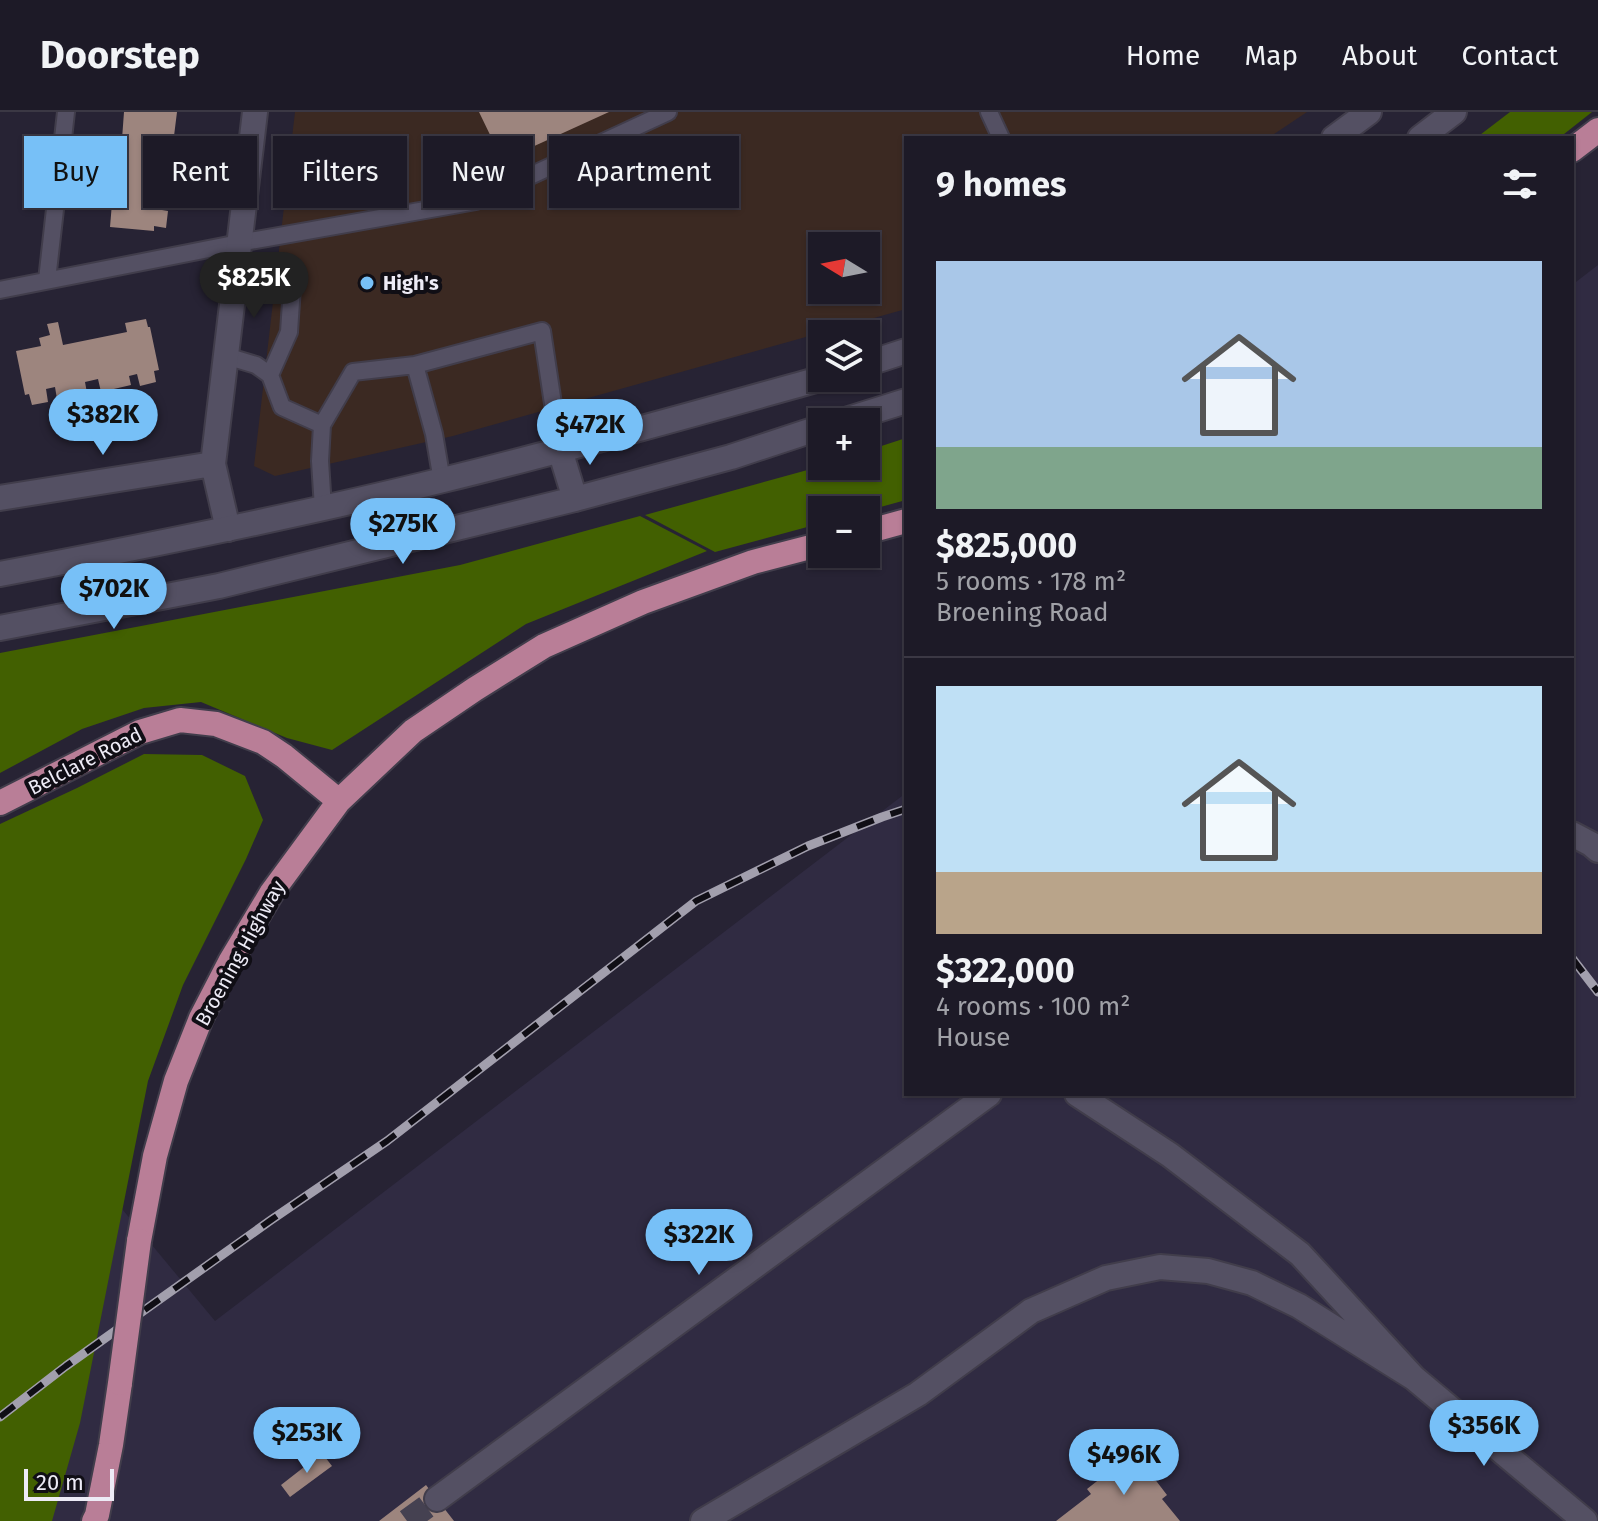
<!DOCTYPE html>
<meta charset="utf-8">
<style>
body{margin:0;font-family:"Fira Sans",sans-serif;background:#2a2733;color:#f1f3f6;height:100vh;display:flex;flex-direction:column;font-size:30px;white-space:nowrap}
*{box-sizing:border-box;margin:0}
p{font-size:26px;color:#a0a1a7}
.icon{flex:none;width:44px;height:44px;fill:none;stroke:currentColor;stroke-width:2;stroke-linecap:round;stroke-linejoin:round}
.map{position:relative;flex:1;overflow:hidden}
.side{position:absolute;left:904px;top:24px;width:670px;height:960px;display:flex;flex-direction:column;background:#1d1a27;border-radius:0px;box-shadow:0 2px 6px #0004,0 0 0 2px #3b3844}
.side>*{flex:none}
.guide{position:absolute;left:24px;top:24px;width:760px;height:72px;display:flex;gap:16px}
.needle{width:52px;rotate:280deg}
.tools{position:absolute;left:808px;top:120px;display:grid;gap:16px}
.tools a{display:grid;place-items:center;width:72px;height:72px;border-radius:0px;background:#1d1a27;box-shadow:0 2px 6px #0004,0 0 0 2px #3b3844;font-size:40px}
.scale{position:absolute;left:24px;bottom:20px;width:90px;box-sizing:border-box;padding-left:8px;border:4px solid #edebf6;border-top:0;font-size:22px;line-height:28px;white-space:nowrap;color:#edebf6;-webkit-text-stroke:6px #100e15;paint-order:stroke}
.price{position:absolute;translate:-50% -68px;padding:0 18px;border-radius:28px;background:#77c0f7;color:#111;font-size:26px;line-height:52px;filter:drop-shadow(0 2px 4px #0008)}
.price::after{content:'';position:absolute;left:50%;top:48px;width:24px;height:18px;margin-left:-12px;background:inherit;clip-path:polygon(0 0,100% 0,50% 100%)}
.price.current{background:#222;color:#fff}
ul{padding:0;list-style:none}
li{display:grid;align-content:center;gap:16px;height:424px;padding:0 32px}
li+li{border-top:2px solid #3b3844}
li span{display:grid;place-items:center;height:248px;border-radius:0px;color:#555}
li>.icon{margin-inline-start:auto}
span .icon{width:144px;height:144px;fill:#fffc;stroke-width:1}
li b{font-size:34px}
h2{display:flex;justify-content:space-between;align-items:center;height:96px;padding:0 32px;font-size:34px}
.chip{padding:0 28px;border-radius:0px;background:#1d1a27;box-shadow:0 2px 6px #0004,0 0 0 2px #3b3844;font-size:28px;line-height:72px}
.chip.current{background:#77c0f7;color:#111}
header{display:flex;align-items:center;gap:48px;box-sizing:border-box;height:112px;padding:0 40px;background:#1d1a27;border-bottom:2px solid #3b3844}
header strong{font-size:38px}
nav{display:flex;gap:44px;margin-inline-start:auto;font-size:28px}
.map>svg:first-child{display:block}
</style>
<header>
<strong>Doorstep</strong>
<nav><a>Home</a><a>Map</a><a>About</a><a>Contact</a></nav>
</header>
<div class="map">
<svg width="1598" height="1409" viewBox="0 0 1598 1409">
<rect width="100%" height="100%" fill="#272334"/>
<path fill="#3b2922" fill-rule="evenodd" d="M295,0h1012l-39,26h-362v171l-453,127 -178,40 -21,-10zM822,134h44v44h-44z"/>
<path fill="#302b42" d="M1598,153v1256h-1598v-459l215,259 691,-528v301h666v-809z"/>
<path fill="#426001" d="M1510,0h82l-33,26h-83z
M906,326v62l-40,11 -44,-1v13l-107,29 -70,-37 177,-49h44v-15z
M640,404l67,35 -181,73 -194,126 -45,-12 -86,-36 -57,6 -62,21 -82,44v-120l460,-88z
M144,642l58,1 43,21 18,44 -17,39 -63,126 -35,96 -68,342 -28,98h-52v-697l77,-36z"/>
<path fill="#9d857e" d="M124,0h53l-3,24 -9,-1 -1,8 10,1 -1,16 -11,-2 -1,12 10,1 -3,31 -11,-1 -1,8 12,2 -2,17 -12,-2v5l-44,-4 2,-24h3l5,-48 -13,-1 2,-16 13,1z
M479,0h130l-114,52 -8,-17 7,-4z
M31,43l13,2 -2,16 -13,-2z
M146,207l2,8h2l9,43 -5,1 2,11 -16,4 -3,-12 -8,2 2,9 -30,7 -3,-13 -13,3 2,11 -30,6 -2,-12 -9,2 2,13 -16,3 -3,-11 -4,1 -9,-44 25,-5 -2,-8 11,-3 -3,-11 11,-2 5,23 64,-13 -2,-9z
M1134,1340l33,43 -5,4 18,22h-124l35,-27 -4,-5z
M322,1341l10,13 -42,31 -9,-12z
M426,1373l28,36h-75z"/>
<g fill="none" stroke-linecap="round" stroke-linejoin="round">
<path stroke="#454151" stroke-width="24" stroke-dasharray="24 12" stroke-linecap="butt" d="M407,1409l30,-22"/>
<g stroke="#413d4b" stroke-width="20">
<path id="lane" d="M989,0l12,26
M235,167l57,8 -3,45 -19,43
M47,168l19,-168
M0,178l239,-47 237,-42 192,-89
M226,244l30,9 14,10 12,32 40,18
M415,253l127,-34 18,119
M323,396l-3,-47 2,-36 31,-53 62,-7 19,69 8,47"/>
</g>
<g stroke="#413d4b" stroke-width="28">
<path id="street" d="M0,386l213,-34
M228,417l-15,-65 42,-352
M1572,722l19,10 7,6
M1077,982l93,61 130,99 114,124 171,143
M437,1387l552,-405
M703,1409l215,-127 113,-83 75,-33 54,-11 48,4 44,12 47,23 115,72"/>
</g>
<g stroke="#413d4b" stroke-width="28">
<path id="secondary" d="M1334,26l35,-26
M1420,26l34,-26
M866,252l40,-13
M839,310l67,-21
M560,338l15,49
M0,462c148,-28 297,-58 443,-94 128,-31 254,-67 380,-102
M0,516l219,-42 356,-87 156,-42 91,-30"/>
</g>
<g stroke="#413d4b" stroke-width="28">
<path id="primary" d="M1572,38l26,-20
M866,420l40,-11
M0,691l140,-71 40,-12 36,4 47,18 21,14 55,45
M139,1129l16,-85 21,-75 25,-63 29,-56 42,-70 67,-91 74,-70 62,-42 69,-43 99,-44 110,-40 69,-18
M94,1409l3,-6 14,-70 9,-62"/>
</g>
<use href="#lane" stroke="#545063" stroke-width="16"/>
<use href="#street" stroke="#545063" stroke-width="24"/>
<use href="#secondary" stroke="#545063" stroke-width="24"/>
<use href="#primary" stroke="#b97e97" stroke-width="24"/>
<g stroke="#a29fad" stroke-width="9">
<path id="rail" d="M1572,846l26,34
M0,1305l66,-51 205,-146 116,-79 309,-240 112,-55 74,-29 24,-8"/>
</g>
<use href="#rail" stroke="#100e15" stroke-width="6" stroke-dasharray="18" stroke-linecap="butt"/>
<g stroke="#413d4b" stroke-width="28" stroke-linecap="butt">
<path id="primary-bridge" d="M120,1271l19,-142"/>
</g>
<use href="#primary-bridge" stroke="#b97e97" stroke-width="24"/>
</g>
<circle fill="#77c0f7" stroke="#100e15" stroke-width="3" cx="367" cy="171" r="8"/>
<g text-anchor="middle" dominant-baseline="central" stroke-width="8" stroke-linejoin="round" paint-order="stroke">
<g font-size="20" font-weight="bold" fill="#edebf6" stroke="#100e15" text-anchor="start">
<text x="383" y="171">High's</text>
</g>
<g font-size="20" fill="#edebf6" stroke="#100e15">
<text transform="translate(85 649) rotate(-27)">Belclare Road</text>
<text transform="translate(240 841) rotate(-61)">Broening Highway</text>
</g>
</g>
</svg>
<div class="tools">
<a><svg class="needle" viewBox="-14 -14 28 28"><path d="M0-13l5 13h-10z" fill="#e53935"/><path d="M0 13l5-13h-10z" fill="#a0a1a7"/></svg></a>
<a><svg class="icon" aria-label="layers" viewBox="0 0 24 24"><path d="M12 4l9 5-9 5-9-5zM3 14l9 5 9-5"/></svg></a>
<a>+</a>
<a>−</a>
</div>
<div class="scale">20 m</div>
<b class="price current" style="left:254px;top:208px">$825K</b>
<b class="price" style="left:103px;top:345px">$382K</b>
<b class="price" style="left:590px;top:355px">$472K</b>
<b class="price" style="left:403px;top:454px">$275K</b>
<b class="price" style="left:114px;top:519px">$702K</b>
<b class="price" style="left:699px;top:1165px">$322K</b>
<b class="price" style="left:1484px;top:1356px">$356K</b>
<b class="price" style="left:307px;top:1363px">$253K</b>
<b class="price" style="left:1124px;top:1385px">$496K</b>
<div class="guide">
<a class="chip current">Buy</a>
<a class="chip">Rent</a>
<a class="chip">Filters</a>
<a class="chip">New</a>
<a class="chip">Apartment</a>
</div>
<section class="side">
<h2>9 homes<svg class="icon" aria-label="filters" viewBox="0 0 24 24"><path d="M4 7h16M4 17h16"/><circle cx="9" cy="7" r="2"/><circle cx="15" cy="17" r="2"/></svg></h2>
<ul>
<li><span style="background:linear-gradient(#a9c7e8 75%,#7fa58c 0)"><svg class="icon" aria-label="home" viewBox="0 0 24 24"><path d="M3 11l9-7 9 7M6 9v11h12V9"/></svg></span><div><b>$825,000</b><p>5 rooms · 178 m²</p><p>Broening Road</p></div></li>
<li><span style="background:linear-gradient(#bfe0f5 75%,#b9a48a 0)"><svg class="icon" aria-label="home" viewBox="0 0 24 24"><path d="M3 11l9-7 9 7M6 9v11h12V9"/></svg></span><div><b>$322,000</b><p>4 rooms · 100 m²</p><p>House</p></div></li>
</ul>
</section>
</div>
